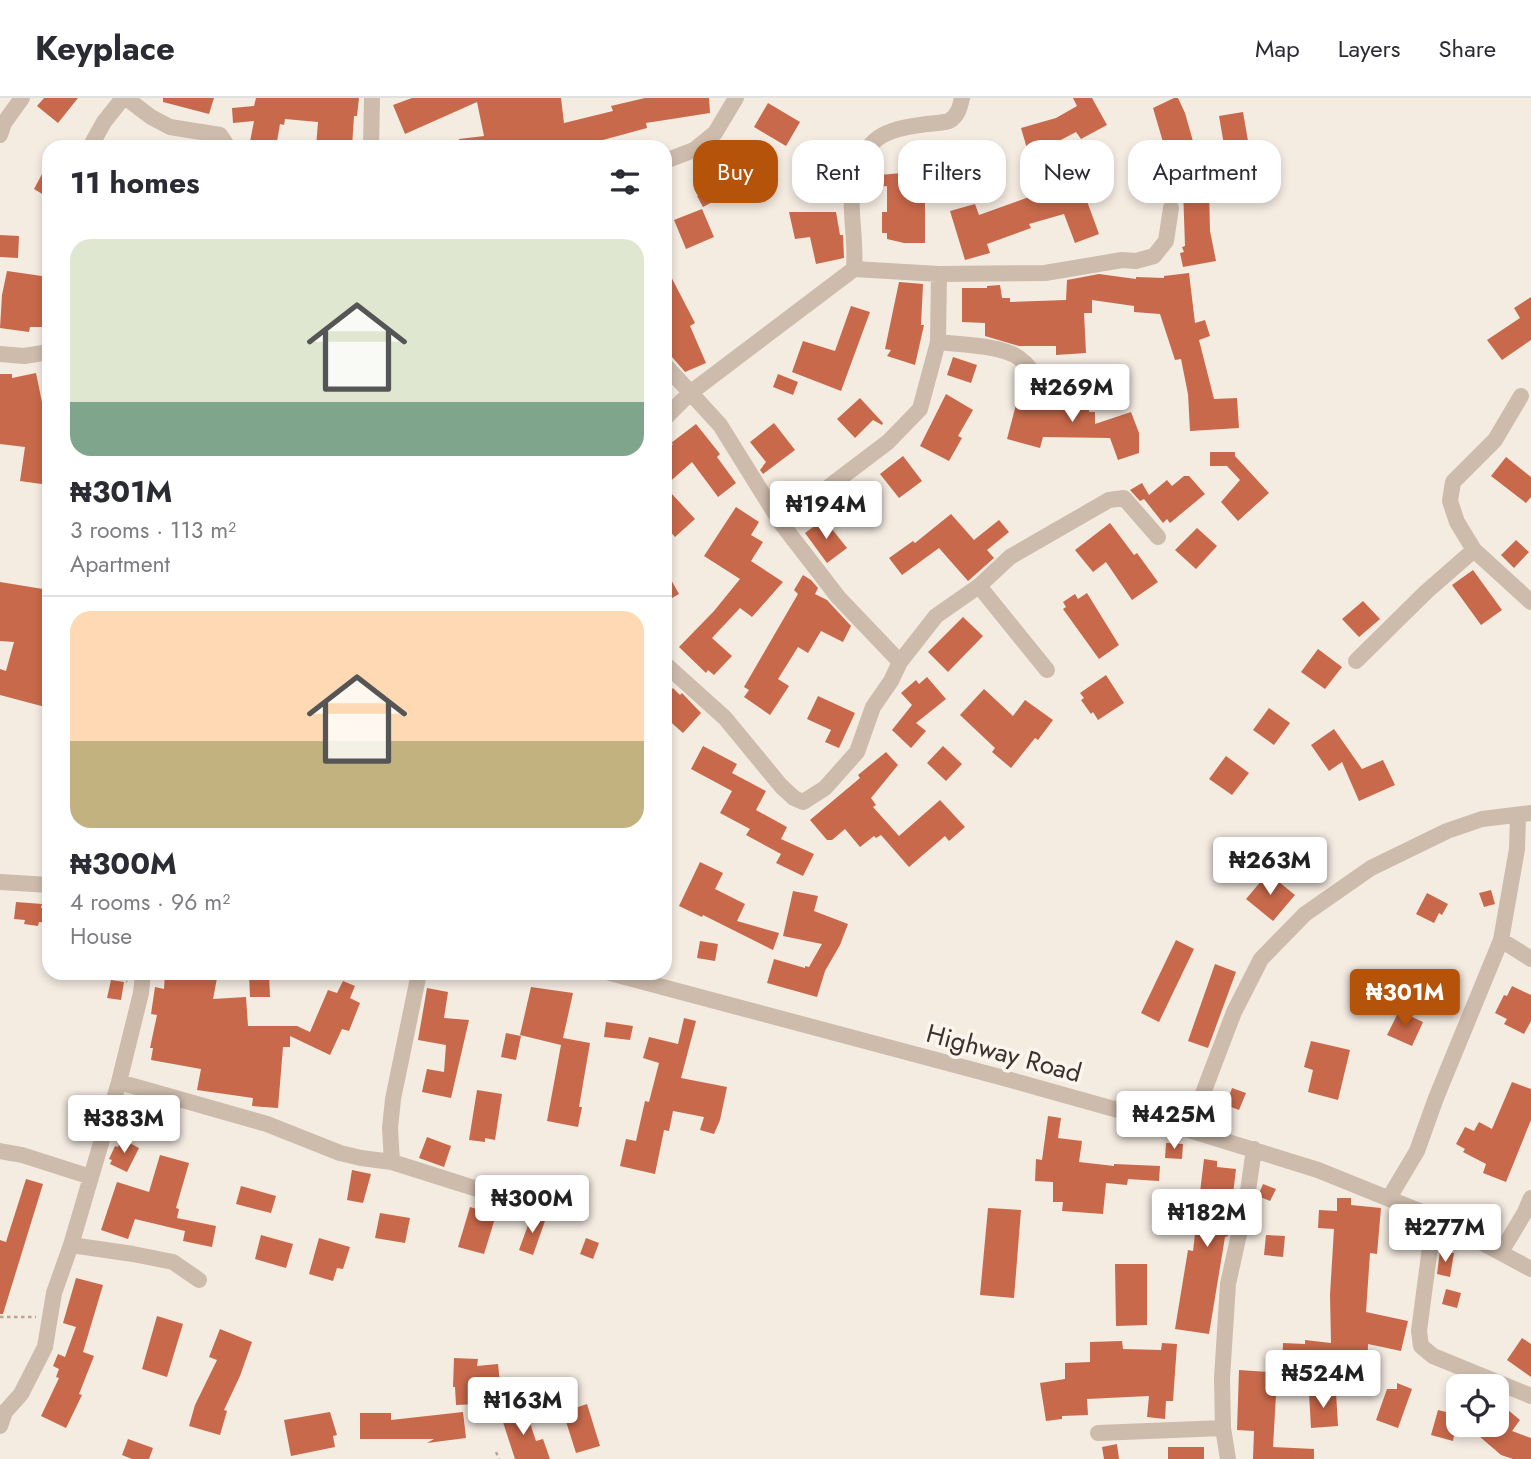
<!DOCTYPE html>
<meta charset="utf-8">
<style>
body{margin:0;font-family:Jost,sans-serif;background:#f7f7f7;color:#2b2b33;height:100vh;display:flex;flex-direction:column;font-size:26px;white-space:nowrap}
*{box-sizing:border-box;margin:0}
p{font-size:23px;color:#7c7c81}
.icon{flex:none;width:38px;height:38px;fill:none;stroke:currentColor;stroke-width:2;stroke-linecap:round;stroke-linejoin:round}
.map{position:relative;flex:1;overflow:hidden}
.panel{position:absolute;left:42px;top:42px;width:630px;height:840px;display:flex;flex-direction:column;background:#fff;border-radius:21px;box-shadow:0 4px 10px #0003}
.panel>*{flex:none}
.hud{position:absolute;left:693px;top:42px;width:665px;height:63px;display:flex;gap:14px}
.controls{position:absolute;left:1446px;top:1276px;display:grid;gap:14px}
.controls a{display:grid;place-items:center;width:63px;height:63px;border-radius:14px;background:#fff;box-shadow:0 4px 10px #0003;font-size:35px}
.price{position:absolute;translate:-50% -60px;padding:0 16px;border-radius:7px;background:#fff;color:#222;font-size:23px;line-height:46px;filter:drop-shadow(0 2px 4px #0008)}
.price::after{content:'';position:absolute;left:50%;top:42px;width:21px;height:16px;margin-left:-10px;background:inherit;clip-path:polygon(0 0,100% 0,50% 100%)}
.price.active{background:#b45309;color:#fff}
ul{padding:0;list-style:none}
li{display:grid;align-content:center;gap:14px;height:371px;padding:0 28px}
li+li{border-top:2px solid #e1e1e2}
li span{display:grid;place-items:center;height:217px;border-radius:21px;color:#555}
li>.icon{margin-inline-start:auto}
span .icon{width:126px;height:126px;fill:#fffc;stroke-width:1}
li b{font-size:30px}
h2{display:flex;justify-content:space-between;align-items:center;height:84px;padding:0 28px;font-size:30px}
.chip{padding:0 24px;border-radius:21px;background:#fff;box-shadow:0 4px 10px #0003;font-size:24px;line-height:63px}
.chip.active{background:#b45309;color:#fff}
header{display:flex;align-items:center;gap:42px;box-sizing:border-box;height:98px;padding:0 35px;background:#fff;border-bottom:2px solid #e1e1e2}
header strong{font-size:33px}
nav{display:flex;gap:38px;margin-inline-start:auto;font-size:24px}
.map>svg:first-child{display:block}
</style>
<header>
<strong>Keyplace</strong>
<nav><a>Map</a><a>Layers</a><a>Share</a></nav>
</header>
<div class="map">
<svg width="1531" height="1361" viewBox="0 0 1531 1361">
<rect width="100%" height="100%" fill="#f4ebe1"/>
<path fill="#c8694b" d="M44,0h34l-20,25 -21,-17z
M163,0h51l-5,16 -46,-12z
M256,0h103l-2,18h-3l-2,31h-36l2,-25 -33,-3 -1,6 -4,-1 -4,23h-27l5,-26 -21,2 -1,-15 22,-2z
M412,0h149l3,25 49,-12 -2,-5 34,-8h64l1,15 -64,10 1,5 -70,19h-117l-1,-8 25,-3 -7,-34 -72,32 -12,-29z
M1073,0h19l15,27 -26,14 -5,-7 -21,11 12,43 13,-4 19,52 -24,9 -11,-29 -35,10 2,4 -44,16 3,9 -25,7 -15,-49 25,-7 4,11 61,-22 -19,-65 35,-10 21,-12z
M1174,0h4l7,15 15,53h12l1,22h-4l1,43 6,30 -33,6 -3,-14 4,-1 -2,-5 3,-1 -2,-57h-4l-2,-33 -9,3 -15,-51z
M768,5l32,19 -14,24 -32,-19z
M1243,14l5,29 -24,4 -5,-29z
M980,44l9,24 -47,18 -7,-25z
M721,54l11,20 -27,15 -11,-19z
M49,63v37l-15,-9z
M833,66l7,24 -8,4 -24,3 -6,-22z
M925,73v72h-21l-17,-4v-6h-5v-21h5v-26l-17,2 -2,-12z
M708,92l6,11 -11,6 -6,-11z
M702,111l12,28 -28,12 -12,-29z
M789,114h47l4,23h3l1,23 -28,6 -6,-27 -15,2z
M0,137l19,1 -1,22 -18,-1z
M665,167l30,58 -5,3 16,37 -21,9 -13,-15 -7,-2z
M7,173l42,6v50h-19l-1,5 -29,-4 2,-33z
M1189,175l6,50 10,-3 5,16 -11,4 15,59 23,-1 2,30 -49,3 -2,-37 -7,-35 -6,1 -15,-46 -26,-2v-6l-42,-6v13h-8l2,40 -30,2v-9h-37l-34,-10v-13l-23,-1v-34h25v-2l13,-1 2,13h8v4l56,-2 1,-20 32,-6 37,5v-2l28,1v-2z
M899,184l24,2 -2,41h3l-9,40 -28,-9 4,-6 -6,-1z
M1531,199v43l-29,20 -15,-20 33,-22 -6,-10z
M851,208l19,6 -29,79 -49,-19 11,-31 32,10z
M953,259l24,8 -6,18 -24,-8z
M36,275l9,44h4v68l-29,-4 5,-34 -25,-3v-70h12v4z
M778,276l20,8 -5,13 -20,-8z
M1062,295h28l-1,19h6v12l36,-12 8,21v20l-21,7 -8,-22 -67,-1 -3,11 -33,-9 10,-38 13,3 2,-7 30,8z
M946,296l27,16 -15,26 4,2 -13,23 -29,-15z
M860,300l23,25 -1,2 -9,-5 -18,18 -18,-19z
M774,325l21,27 -32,24 -3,-4 6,-8 -16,-20z
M696,326l24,30 -3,3 19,26 -18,14 -26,-35 -27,24v-34l8,-8 -2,-1z
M1210,354h25v4l34,37 -31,28 -17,-19 19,-22 -13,-14h-17z
M903,358l19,25 -23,17 -19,-24z
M1506,359l25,20v20l-5,6 -35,-27z
M1184,378h5l16,18 -35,29 -3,-4 -4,4 -19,-24 -4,2 -10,-11 12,-7 7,12 18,-15 5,6z
M672,396l23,25 -20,18 -10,-11v-26z
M736,409l23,15 -8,13 12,7 -12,19 32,21 -31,35 -12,-9 -28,30 20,18 -18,19 -6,-5 -2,3 -27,-26 35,-36 26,-32 -36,-23z
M951,416l23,26 25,-20 10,12 -22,18 7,8 -26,23 -29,-33 -37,27 -13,-17 24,-17 2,2z
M824,421l23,29 -20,15 -22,-30z
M1110,425l24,32 3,-2 21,29 -26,18 -26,-38 -13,10 -18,-22z
M1197,430l20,18 -21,23 -21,-19z
M1516,442l13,12 -15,16 -13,-13z
M665,471l14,25 -14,8z
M1473,472l29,40 -21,15 -29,-40z
M803,477l8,5 7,8 -3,6 12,6 24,26 -8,16 -22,-11 -13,22 -10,-6 -20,32 11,7 -19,29 -26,-18 5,-7 -5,-3 54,-93 -4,-4z
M0,484l49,8v74l-5,26h5v18l-49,-13v-26l6,2 8,-29 -14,-1z
M1087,495l32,52 -20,14 -36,-50 3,-2 -3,-5 12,-8 3,5z
M1363,503l17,18 -21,18 -17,-18z
M963,519l20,19 -35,36 -20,-20z
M1318,551l24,18 -17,22 -24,-17z
M1106,577l18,28 -26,17 -5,-8 -2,2 -10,-14 3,-2 -4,-5z
M927,579l19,22 -30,24 10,8 -15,17 -19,-18 20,-25 -11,-12 15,-13 3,4z
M673,590l7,7 2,-2 19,20 -18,20 -18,-16v-21z
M984,591l29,27 12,-16 28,20 -15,20 -3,-2 -24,30 -19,-16 3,-4 -35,-33z
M818,598l37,17 -16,35 -14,-6 6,-12 -24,-11z
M1269,610l21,15 -16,22 -21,-15z
M1334,631l28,40 21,-9 12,25 -36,16 -17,-39 -13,9 -18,-26z
M703,648l34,18 -5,9 34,18 -10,19 31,17 -6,12 33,15 -11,22 -27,-13 5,-9 -35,-19 4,-6 -30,-16 12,-22 -41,-22z
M943,648l19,18 -16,17 -19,-18z
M886,654l12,13 -27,33 5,7 -3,2 26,29 41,-36 25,27 -16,14 -4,-5 -36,31 -28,-32 -5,3 -2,-2 -14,11 -15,-18 -13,11h-5l-17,-20 50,-42 -2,-3z
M1226,658l23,17 -17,22 -23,-16z
M700,764l23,11 -8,16 30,15 -8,17 42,12 -6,17 -70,-35 -1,2 -23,-11z
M1268,775l27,22 -22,26 -27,-22z
M1491,792l4,14 -11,3 -5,-14z
M793,793l25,5 -4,15 34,13 -8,21 -15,26 -8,26 -50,-14 7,-24 31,9v-2l4,1 13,-23 -39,-8z
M1427,795l21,11 -6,11 -3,-2 -5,10 -18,-9z
M16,804l26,2 -1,4 8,1v14l-10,-1 -1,4 -14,-2 1,-4 -11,-1z
M1176,842l18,9 -35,73 -18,-9z
M700,843l18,3 -3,17 -18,-3z
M1215,866l21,8 -28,76 -20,-7z
M165,875h28l24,5 -4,21 33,-2 2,29h49l13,6 18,-42 9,3 6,-12 12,5 -5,12 10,5 -11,28 -7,-2 -12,26 -40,-19v11h-7l-5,61 -26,-2 1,-8 -56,-8 4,-21 -50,-9 2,-12h-3l7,-33 -6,-1 4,-27 9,2z
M249,875h20l1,24h-20z
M111,882l13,2 -3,18 -14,-2z
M1512,888l19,9v26l-7,13 -20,-10 3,-5 -12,-6 9,-18 3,1z
M531,889l42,6 -10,45 27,5 -11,64h3l-4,20 -31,-6 14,-76 -41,-10z
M427,890l21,4 -4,26 25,2 -18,78 -29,-6 5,-23 17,3 2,-27 -28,-5z
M1399,913l24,11 -11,24 -25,-11z
M684,920l12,3 -15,57 46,9 -7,33 -6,14 -14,-4 4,-13 -31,-6 -4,20 -5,-1 -9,44 -35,-8 6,-27 10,2 9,-40 4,1 10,-39 -16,-5 6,-21 29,7z
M606,924l27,4 -3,14 -26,-3z
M506,935l15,3 -5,24 -15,-3z
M1311,943l39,9 -12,50 -30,-8 5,-22 -9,-3z
M1512,984l19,7v31l-25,62 -23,-9 3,-9 -23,-12 2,-3 -9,-5 9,-17 9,4 5,-9 13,7z
M1232,990l14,5 -7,17 -13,-5z
M477,992l25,4 -7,46 -10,-2v4l-16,-2z
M1048,1018l13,2 -3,20 24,3 -3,21 35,4v-2l46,2 -1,15 -31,-2 -1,6 -21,-2 -3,31 -41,-3 1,-9h-10v-20l-18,-1 1,-22 6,1z
M1120,1024l16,4 -2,8 -15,-1z
M427,1039l24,9 -7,21 -25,-9z
M122,1041l17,9 -12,24 -17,-8 2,-4 -3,-1 6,-13 3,1z
M1166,1045l17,1 -1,15 -17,-1z
M160,1057l29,8 -13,45 3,1 -2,9 39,8 -4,21 -29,-6 2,-10 -50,-12 -7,20 -27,-9 16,-48 32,10z
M1204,1061l13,2v6l19,2 -8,67 -3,1 -16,97 -34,-5 13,-79 5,1z
M352,1072l19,4 -8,29 -16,-3z
M26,1081l17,5 -40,130h-3v-74l6,2z
M1263,1086l13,5 -6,12 -12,-5z
M241,1088l35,10 -5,17 -35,-9z
M1337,1100h14v7l30,3 -4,46 -7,-1 -4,59 42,9 -7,30 -33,-7 -1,30 -67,-6 -1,4 -17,-1 1,-28 22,1v-4l26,3 -1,-48 4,-66 -16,-1 1,-18 18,1z
M470,1109l26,8 -12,39 -26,-7z
M988,1110l33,2 -7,88 -34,-3z
M380,1115l30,5 -5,25 -30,-5z
M531,1119l15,1 -13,37 -14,-5z
M261,1137l32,9 -7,24 -31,-9z
M1266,1137l19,1 -2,21 -19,-2z
M319,1140l31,9 -7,22 -6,-1 -4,13 -24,-7z
M586,1140l13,5 -6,16 -13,-5z
M1440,1153l14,2 -4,24 -13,-3z
M1115,1166h32v61l-31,1z
M76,1180l27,7 -20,67 11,4 -15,38 3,1 -16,33 -25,-12 18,-38 -3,-1 3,-8 -6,-3 5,-12 7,3 11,-30 -13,-4z
M1446,1191l15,4 -4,15 -15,-4z
M157,1218l26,8 -16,53 -25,-8z
M220,1231l32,13 -12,34 -16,34 3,1 -7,24 -31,-9 6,-21 22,-45 -8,-3z
M1522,1240l9,6v33l-24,-17z
M1122,1243l1,8 38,1 1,-7 15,1 -4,57h-7l-1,18 -18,-2 2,-21 -62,3 1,16 -26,1v3l-16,2 -6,-38 25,-4v-16l25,-1v-20z
M454,1260l24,1 -1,7 21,-2 4,39 -46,2 -1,-18h-2z
M1239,1272l42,3 -2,22 -3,-1 -3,53 41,2v10h-61l1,-28 -17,-1z
M1397,1285l15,6 -14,39 -22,-8 11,-31h10z
M1336,1294l2,34 -27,2 -2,-35z
M1496,1302l24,20 -8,11 19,7v21h-18l-12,-4 -36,-31h31z
M587,1306l13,42 -24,7 -13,-41z
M525,1310l11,33 7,-2 7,20h-35l-14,-43z
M1438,1312l20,5 -5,26 -22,-6z
M330,1314l7,23 -4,1 2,11 -44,9 -7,-36z
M463,1314l3,26 -39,5 7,-4h-74v-26h31v7z
M128,1341l25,9 -4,11h-17l-10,-4z
M1117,1346l2,15h-15l-2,-12z
M1168,1349h36v12h-36z"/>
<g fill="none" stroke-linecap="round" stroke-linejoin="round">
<path stroke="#b9a596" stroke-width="2.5" stroke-dasharray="3.5 3.5" stroke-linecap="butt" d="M115,875l12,9
M0,1219h36
M496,1354l3,7"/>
<path stroke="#cdbbac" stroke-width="16" d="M126,0l25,19 19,10 50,8 8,12
M0,37l4,-12 18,-25
M90,49l14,-25 19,-24
M371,49l1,-49
M665,63l29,-11 21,-17 21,-35
M854,171c3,-33 -8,-66 2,-98 13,-38 35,-42 71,-47 7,-1 17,-1 22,-3 9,-5 11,-14 13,-23
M938,244c22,3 64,3 81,16 11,8 18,19 24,31
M0,256l24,2 25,-4
M665,267l55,60 61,98 57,74 62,65
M1521,298l-26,44 -42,42 -3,19 7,21 17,28 57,52
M665,320l25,-25 164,-124 85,5 106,-1 77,-13 14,1 18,-5 12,-15 5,-33
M781,425l107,-81 32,-33 18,-67 1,-68
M979,488l68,84
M1356,563l70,-69 48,-42
M665,566l60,54 56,68 13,12 9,4 22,-14 32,-36 16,-45 18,-26 9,-19 36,-46 43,-30 31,-29 99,-57 15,-2 34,39
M0,784l49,3
M1501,842l30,19
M610,875l390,104 189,53 129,40 116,47 97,52
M119,984l148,42 73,29 21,5 31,4 145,46
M1189,1032l45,-118 27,-53 44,-45 66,-46 76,-37 35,-12 49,-6
M0,1053l22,4 69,22
M392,1064l-2,-34 3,-29 26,-126
M1389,1100l28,-47 19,-53 65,-158 16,-91 1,-34
M1434,1119l-15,114 2,15 12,10 98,40
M71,1147l62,9 40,8 26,18
M1501,1154l24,-40 6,-14
M0,1328l5,-14 16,-18 24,-47 9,-54 17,-48 48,-163 22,-89 2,-20
M1098,1335l125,-5
M1228,1361l-5,-31 -1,-50 6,-94 19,-86 7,-49"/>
</g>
<g text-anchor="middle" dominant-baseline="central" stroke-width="7" stroke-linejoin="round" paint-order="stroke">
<g font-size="26" fill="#3b302b" stroke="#fbf5ee">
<text transform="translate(1004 955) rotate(15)">Highway Road</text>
</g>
</g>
</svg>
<div class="controls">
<a><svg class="icon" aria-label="locate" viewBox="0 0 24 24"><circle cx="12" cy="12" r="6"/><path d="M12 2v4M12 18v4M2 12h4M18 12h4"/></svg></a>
</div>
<b class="price" style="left:1072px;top:326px">₦269M</b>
<b class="price" style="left:826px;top:443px">₦194M</b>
<b class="price" style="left:1270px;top:799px">₦263M</b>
<b class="price active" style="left:1405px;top:931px">₦301M</b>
<b class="price" style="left:1174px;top:1053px">₦425M</b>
<b class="price" style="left:124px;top:1057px">₦383M</b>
<b class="price" style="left:532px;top:1137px">₦300M</b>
<b class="price" style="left:1207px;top:1151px">₦182M</b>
<b class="price" style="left:1445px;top:1166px">₦277M</b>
<b class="price" style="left:1323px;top:1312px">₦524M</b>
<b class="price" style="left:523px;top:1339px">₦163M</b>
<div class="hud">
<a class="chip active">Buy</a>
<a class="chip">Rent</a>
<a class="chip">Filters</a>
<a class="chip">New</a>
<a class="chip">Apartment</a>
</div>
<section class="panel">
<h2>11 homes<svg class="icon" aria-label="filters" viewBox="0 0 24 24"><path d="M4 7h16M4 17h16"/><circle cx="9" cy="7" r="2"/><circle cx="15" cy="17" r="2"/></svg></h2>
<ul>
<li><span style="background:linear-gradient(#dfe7d0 75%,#7fa58c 0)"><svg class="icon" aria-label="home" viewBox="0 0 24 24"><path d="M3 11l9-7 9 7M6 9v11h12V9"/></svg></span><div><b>₦301M</b><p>3 rooms · 113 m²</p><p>Apartment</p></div></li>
<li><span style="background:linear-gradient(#ffd9b3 60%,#c2b280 0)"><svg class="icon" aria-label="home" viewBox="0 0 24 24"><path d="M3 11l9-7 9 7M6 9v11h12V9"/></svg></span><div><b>₦300M</b><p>4 rooms · 96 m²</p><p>House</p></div></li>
</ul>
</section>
</div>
